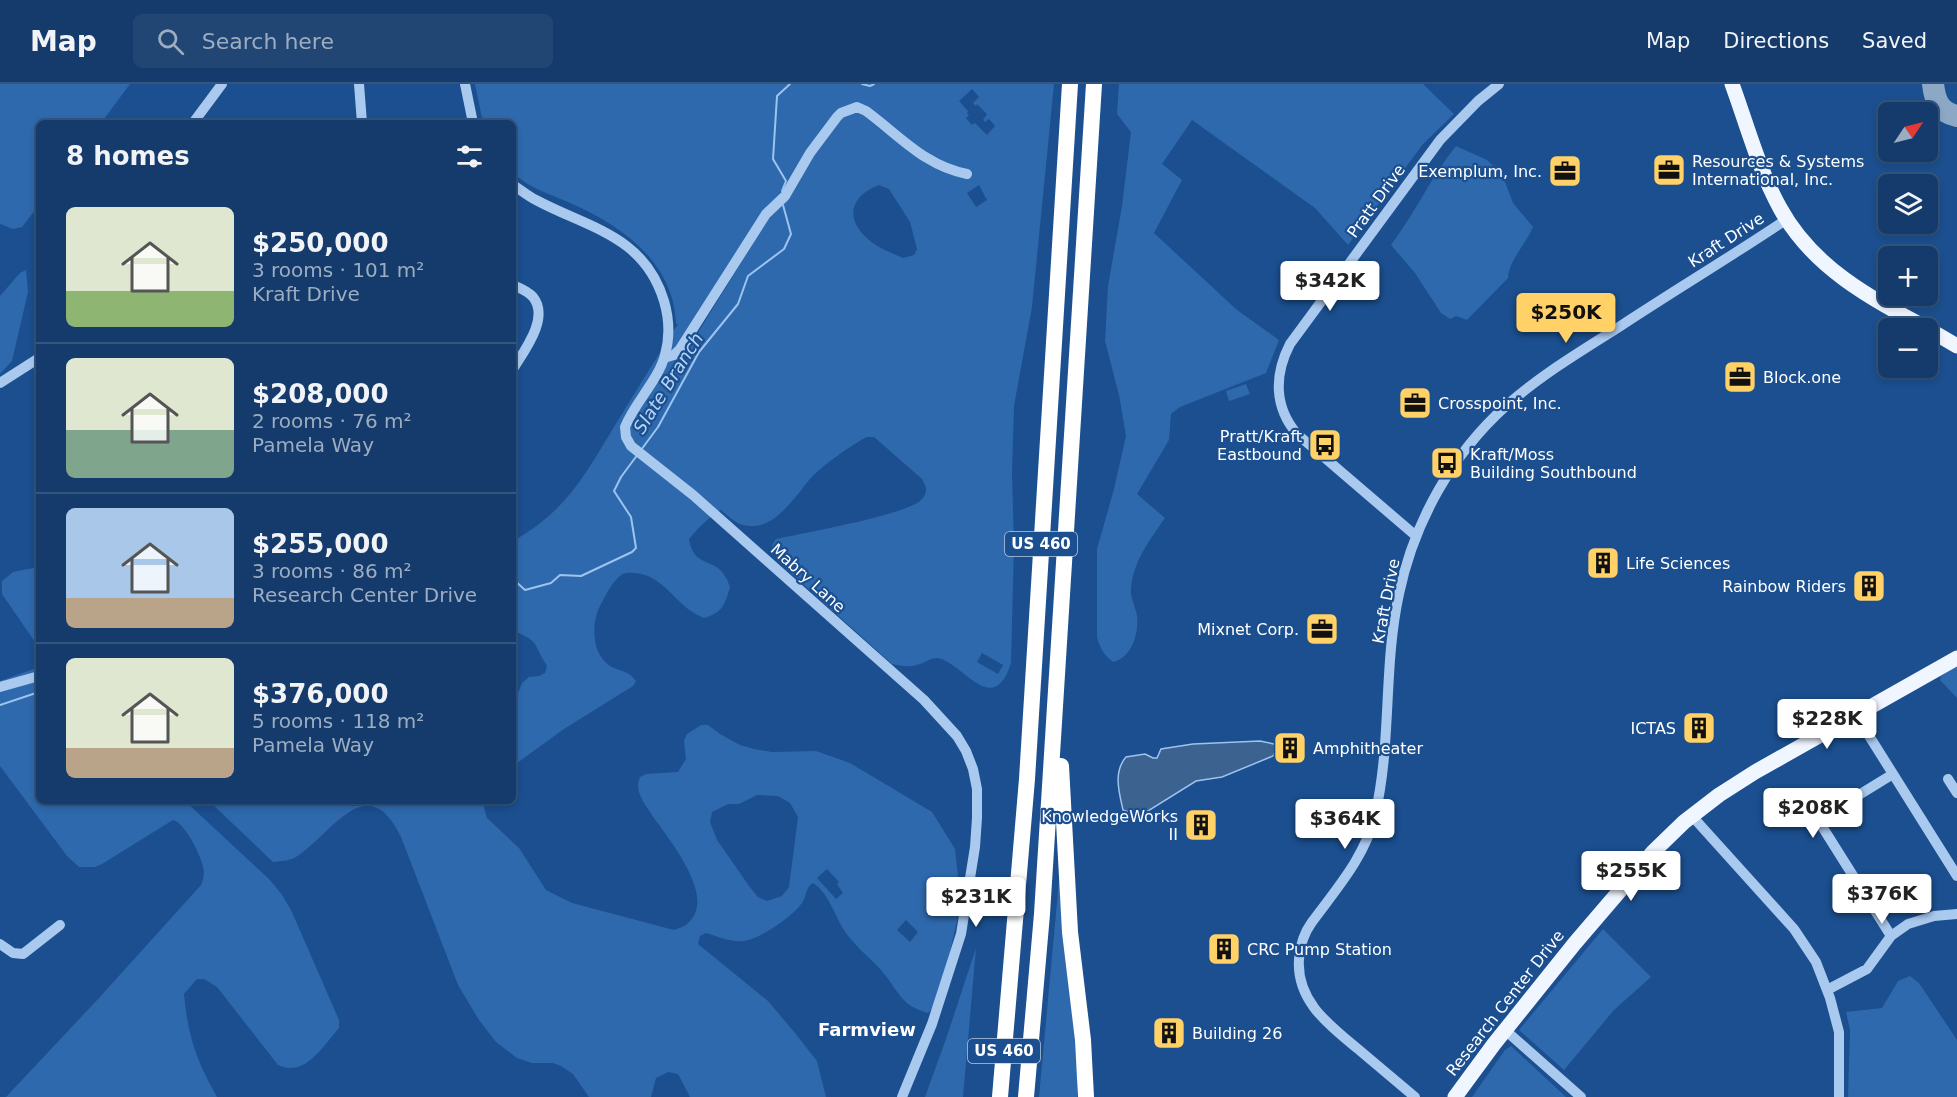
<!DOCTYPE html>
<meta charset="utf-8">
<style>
body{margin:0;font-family:"DejaVu Sans",sans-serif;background:#214673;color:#f1f3f6;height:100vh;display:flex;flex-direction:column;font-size:22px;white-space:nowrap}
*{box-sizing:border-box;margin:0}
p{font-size:20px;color:#9dadc1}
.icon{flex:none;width:33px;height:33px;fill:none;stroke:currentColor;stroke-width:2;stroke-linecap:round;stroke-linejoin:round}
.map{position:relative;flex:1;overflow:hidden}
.drawer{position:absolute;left:36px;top:36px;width:480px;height:684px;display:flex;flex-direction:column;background:#143b6b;border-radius:9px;box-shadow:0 3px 9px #0003,0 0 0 2px #33557e}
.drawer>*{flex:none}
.needle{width:39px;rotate:55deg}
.tools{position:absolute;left:1878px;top:18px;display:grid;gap:12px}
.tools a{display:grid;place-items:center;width:60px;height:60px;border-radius:9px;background:#143b6b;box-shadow:0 3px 9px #0003,0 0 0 2px #33557e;font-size:30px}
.price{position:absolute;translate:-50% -51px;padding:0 14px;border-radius:6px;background:#fff;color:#222;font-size:20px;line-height:39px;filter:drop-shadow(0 2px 3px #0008)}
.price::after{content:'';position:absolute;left:50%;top:36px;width:18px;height:14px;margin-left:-9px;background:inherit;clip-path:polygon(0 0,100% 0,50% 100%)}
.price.active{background:#ffd166;color:#111}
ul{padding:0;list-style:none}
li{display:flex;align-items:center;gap:18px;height:150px;padding:0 30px}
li+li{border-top:2px solid #33557e}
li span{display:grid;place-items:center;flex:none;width:168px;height:120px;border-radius:9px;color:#555}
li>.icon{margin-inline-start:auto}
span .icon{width:72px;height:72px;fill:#fffc;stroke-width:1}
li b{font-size:26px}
h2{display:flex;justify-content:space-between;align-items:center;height:72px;padding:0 30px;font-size:26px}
header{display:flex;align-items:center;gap:36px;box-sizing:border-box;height:84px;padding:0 30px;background:#143b6b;border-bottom:2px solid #33557e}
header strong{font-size:28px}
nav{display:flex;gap:33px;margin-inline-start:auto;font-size:21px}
.search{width:420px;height:54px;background:#214673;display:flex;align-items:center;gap:15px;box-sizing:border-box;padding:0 21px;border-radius:9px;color:#9dadc1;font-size:22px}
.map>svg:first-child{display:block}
</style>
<header>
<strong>Map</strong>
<div class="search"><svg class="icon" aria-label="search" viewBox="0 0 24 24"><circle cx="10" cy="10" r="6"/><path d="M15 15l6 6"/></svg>Search here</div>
<nav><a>Map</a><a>Directions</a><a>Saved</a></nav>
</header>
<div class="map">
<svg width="1957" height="1013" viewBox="0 0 1957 1013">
<rect width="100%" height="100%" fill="#1b4f8f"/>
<path fill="#2e69ad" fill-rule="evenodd" d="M0,0h130l-29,39h-62v82l-17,22 -9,2 -13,-5z
M475,0h579l-22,223 -18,99 -2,67 2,71 -3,119c-18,57 -49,-2 -74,-5 -6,0 -11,4 -17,6 -10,4 -19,2 -28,0l-108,-97 -10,-16 -2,-6 4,-6c27,-6 130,-24 145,-39 7,-7 6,-13 1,-21l-48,-42h-7c-13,6 -48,31 -57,42 -17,20 -38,56 -70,45 -7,-3 -14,-10 -19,-14 -13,8 -22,17 -32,29 5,33 31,14 41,48 -5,18 -8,26 -26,31 -4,-2 -9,-4 -13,-7 -19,-13 -31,-37 -57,-38 -5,0 -8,-1 -13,2 -9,7 -16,21 -21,31 -7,13 -8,36 0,49 12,20 24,10 36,26l-3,5 -69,43 -51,37v-60l9,-23 7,-6 10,-1 6,-3 2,-7c-5,-7 -8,-15 -12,-22 -5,-7 -15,-10 -22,-14v-89c54,-30 73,-68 104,-119 20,-33 40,-65 61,-98h-2c-2,-62 -55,-99 -106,-121 -19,-9 -43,-15 -57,-31v-49h-30zM972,5l7,8 -6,6 3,3 1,-2 10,10 -4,6 2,2 4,-3 6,7 -8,9 -12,-12 -3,2 -6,-7 3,-3 -2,-2 1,-2 -9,-10zM840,29l-68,100 -109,176 36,-69zM879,101l10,4 21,33 7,27 -3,6 -11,3c-11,-5 -25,-10 -34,-18 -25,-21 -19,-44 10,-55zM979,101l8,15 -11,7 -9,-14zM982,569l21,12 -5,9 -21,-12z
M1119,0h304l31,30 -31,30 -75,101 -33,-37 -123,-88 -30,44 20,16 -28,53 83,77 42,30 -13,33 -86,34 -9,7 -2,26 -32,54 28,24c-15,22 -32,43 -34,71 -1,9 5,19 6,27 2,17 -5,42 -24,46 -9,-7 -13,-14 -16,-25v-88l17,-60 12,-53 -7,-41 -14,-54 3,-55 14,-80 9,-74 -14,-18z
M1456,62l31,14 15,14 11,29 20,24c-7,17 -24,33 -25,51l-41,42 -11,-4 -6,3 -9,-6 -26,-40 -24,-28c24,-32 40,-68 65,-99z
M26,186l2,22 -16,69 -12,13v-78l20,-23z
M1246,300l4,10 -21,7 -3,-10z
M39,483v81l-37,-54v-13l11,-9z
M1957,582v32l-17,-18 1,-4z
M39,583v134h146l85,79 12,15 9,15 48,110v8c-16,18 -34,50 -61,37l-61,-78 -13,-8h-7l-13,15c4,42 12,66 33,103h-211l93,-99 102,-113c2,-6 4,-11 2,-18 -2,-12 -19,-45 -30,-47l-71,44 -7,3h-16l-12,-11 -67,-90v-85z
M701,641h7l12,9 20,11 14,4 18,3 44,-1 34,12 82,49 23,37 6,54 -11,49 -17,56 -5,5c-7,-2 -15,-5 -21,-10 -10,-9 -17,-23 -26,-33 -12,-13 -25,-23 -35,-37 -12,-17 -16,-39 -33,-50 -8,5 -6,13 -11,20 -9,13 -38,33 -54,37 -14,4 -29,-3 -42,-7l-6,3 -2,8 70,57 27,32 22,28 9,36h-136l-12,-23 -10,-2 -12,6 -5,19h-62l-16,-23 -12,-8 -8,-3h-21l-15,-5 -21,-16 -17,-22 -21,-35 -57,-148c-34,-70 -68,-4 -105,20 -6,4 -15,4 -23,5l-64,-61h273l5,17 32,30 27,42 26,13 102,27c4,-2 10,-3 13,-6 32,-26 -19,-85 -35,-109 -5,-8 -14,-19 -14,-29 0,-3 1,-6 2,-9l6,-3 32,-2 8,-13 -2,-18 3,-7zM757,711l21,1 12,7 8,14 -9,70 -7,9 -15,5 -9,-4 -9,-11 -32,-46 -7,-18 2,-10 16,-8h11zM827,785l12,13 -2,2 6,9 -7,6 -19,-21zM906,836l12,12 -8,10 -13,-12z
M1061,775l16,210v28h-38z
M1603,845l48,48 -37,33 -50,60 -45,-40z
M976,864l-13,149h-38l21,-58z
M1910,892l9,7 38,57v57h-109l2,-67 -4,-18 36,-4 16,-27z
M1511,962l55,51h-94l33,-47z"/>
<path fill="#3c6290" stroke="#9cc4f0" stroke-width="1.5" d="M1260,657l14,3 2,6 -3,6 -51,21 -26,4 -56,35 -17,-6c-4,-18 -10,-38 3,-53l19,-3 8,4h4l4,-9 32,-5z"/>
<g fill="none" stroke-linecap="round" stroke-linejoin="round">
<path stroke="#9cc4f0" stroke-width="2" d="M862,0l8,2 4,-2
M782,107l4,-10 -13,-22 4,-63 13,-12
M641,366l17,-23 41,-75 39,-48 10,-28 36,-27 7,-15 -8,-29
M513,495l12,11 26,-7 9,-8 21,1 51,-24 4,-4 -5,-31 -17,-26 7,-14 17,-23
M0,621l39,-13"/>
<path stroke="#8da7c7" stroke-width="22" d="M1933,0c2,17 6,28 24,32"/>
<path stroke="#a9c9ee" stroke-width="10" d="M359,0l3,39
M465,0l8,39
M193,39l29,-39
M513,101c8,5 15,11 23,15 52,28 108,35 128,101 5,17 6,36 1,54 -7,26 -30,47 -40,72l1,10 5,9 62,49 231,205 33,36 9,15 7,18 4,20v29l-2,29 -14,87 -29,90 -30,73
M513,201c7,3 15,6 20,12 17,21 -9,54 -20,72
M664,274l10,-3 6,-6 86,-135 19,-18 25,-43 27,-36 4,-4 16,-6 9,4c34,25 59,55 101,63
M0,299l39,-25
M1416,452l-119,-102c-23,-27 -23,-59 -7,-90l150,-204 38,-39 21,-17
M0,603l39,-11
M1856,631l101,161
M1948,695l9,14
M1692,732l102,113 22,33 14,36 9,34v65
M1891,852l-73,-116 75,-46
M0,860l13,9 10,1 37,-29
M1827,906l40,-21 24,-33 17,-12 26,-8 23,-2
M1505,946l76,67
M1415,1013c-19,-16 -38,-32 -57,-48 -29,-24 -62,-48 -59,-90 1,-14 5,-26 13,-37 25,-34 53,-65 63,-107 17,-72 8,-148 24,-221 15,-72 53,-140 108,-189 34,-30 74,-54 112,-78 56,-37 113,-71 168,-108"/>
<path stroke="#f0f6ff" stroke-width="15" d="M1732,0c15,41 27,86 48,124 32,59 90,90 147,120
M1928,245l29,17
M1455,1013l39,-53 81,-101 78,-91 31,-30 35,-27 36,-23 202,-114"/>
<path stroke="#fff" stroke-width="16" d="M1061,682l9,166 13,108 3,57
M1000,1013l27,-318 43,-695
M1026,1013l16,-183 52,-830"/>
</g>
<defs>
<g id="office-square" transform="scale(1.725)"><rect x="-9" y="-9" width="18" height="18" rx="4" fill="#ffd166" stroke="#1b4f8f"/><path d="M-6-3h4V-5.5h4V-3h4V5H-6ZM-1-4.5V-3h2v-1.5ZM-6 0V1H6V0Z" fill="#111"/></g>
<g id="bus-square" transform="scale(1.725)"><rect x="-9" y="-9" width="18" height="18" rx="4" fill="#ffd166" stroke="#1b4f8f"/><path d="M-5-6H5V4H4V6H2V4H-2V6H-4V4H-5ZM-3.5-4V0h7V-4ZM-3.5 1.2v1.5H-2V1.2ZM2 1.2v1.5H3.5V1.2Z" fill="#111"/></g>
<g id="building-square" transform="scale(1.725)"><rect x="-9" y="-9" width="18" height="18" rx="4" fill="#ffd166" stroke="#1b4f8f"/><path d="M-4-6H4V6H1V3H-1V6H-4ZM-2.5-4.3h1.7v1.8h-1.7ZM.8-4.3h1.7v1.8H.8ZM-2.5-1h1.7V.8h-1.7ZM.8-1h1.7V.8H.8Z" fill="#111"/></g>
</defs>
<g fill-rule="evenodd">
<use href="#office-square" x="1669" y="86"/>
<use href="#office-square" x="1565" y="87"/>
<use href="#office-square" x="1740" y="293"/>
<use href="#office-square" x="1415" y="319"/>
<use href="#bus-square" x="1325" y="361"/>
<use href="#bus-square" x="1447" y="379"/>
<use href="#building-square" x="1603" y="479"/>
<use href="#building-square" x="1869" y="502"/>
<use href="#office-square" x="1322" y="545"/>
<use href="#building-square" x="1699" y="644"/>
<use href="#building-square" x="1290" y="664"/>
<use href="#building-square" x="1201" y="741"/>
<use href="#building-square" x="1224" y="865"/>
<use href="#building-square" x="1169" y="949"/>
</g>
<g text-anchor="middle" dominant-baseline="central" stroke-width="4.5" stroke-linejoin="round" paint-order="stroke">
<g fill="#1b4f8f" stroke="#bbcadd" stroke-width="1.5">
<rect x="1005" y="448" width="72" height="24" rx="4.5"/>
<rect x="968" y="955" width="72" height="24" rx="4.5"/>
</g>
<g font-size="15" font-weight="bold" fill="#fff">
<text x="1041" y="460">US 460</text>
<text x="1004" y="967">US 460</text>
</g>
<g font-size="16" fill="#fff" stroke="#1b4f8f" text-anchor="start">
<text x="1692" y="77">Resources &amp; Systems<tspan x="1692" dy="18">International, Inc.</tspan></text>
<text x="1542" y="87" text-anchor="end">Exemplum, Inc.</text>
<text x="1763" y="293">Block.one</text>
<text x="1438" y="319">Crosspoint, Inc.</text>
<text x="1302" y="352" text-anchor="end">Pratt/Kraft<tspan x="1302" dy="18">Eastbound</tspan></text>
<text x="1470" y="370">Kraft/Moss<tspan x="1470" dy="18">Building Southbound</tspan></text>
<text x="1626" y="479">Life Sciences</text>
<text x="1846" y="502" text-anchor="end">Rainbow Riders</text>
<text x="1299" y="545" text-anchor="end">Mixnet Corp.</text>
<text x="1676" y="644" text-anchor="end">ICTAS</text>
<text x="1313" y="664">Amphitheater</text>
<text x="1178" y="732" text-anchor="end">KnowledgeWorks<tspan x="1178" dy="18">II</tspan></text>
<text x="1247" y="865">CRC Pump Station</text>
<text x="1192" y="949">Building 26</text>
</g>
<g font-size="16" fill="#fff" stroke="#1b4f8f">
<text transform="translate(1376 117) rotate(-54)">Pratt Drive</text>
<text transform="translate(1726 156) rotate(-33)">Kraft Drive</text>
<text transform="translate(808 494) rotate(42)">Mabry Lane</text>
<text transform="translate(1386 517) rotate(-79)">Kraft Drive</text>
<text transform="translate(1505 919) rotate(-52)">Research Center Drive</text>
</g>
<g font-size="18" font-style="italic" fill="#b5d3f5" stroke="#1b4f8f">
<text transform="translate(668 299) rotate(-58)">Slate Branch</text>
</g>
<g font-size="18" font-weight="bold" fill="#fff" stroke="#1b4f8f">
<text x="867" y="945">Farmview</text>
</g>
</g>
</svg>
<div class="tools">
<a><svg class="needle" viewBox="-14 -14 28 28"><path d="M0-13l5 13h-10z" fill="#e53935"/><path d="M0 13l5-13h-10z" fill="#9dadc1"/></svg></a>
<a><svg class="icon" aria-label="layers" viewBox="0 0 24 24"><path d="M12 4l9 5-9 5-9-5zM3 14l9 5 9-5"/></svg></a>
<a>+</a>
<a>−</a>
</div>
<b class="price" style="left:1330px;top:228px">$342K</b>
<b class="price active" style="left:1566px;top:260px">$250K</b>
<b class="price" style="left:1827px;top:666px">$228K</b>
<b class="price" style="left:1813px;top:755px">$208K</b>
<b class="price" style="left:1345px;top:766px">$364K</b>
<b class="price" style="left:1631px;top:818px">$255K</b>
<b class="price" style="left:1882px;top:841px">$376K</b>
<b class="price" style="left:976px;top:844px">$231K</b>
<section class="drawer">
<h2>8 homes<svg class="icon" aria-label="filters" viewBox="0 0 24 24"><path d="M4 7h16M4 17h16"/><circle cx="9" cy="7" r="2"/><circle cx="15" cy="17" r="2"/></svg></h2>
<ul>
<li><span style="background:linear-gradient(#dfe7d0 70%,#8fb573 0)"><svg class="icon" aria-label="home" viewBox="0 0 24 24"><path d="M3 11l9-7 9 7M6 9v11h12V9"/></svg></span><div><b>$250,000</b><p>3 rooms · 101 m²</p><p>Kraft Drive</p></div></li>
<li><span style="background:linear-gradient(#dfe7d0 60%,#7fa58c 0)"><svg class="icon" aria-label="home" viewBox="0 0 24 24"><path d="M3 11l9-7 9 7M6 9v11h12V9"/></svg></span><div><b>$208,000</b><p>2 rooms · 76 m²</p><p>Pamela Way</p></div></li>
<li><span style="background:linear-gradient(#a9c7e8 75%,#b9a48a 0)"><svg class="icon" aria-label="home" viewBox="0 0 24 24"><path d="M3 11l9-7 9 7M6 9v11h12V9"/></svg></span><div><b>$255,000</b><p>3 rooms · 86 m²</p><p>Research Center Drive</p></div></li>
<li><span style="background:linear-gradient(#dfe7d0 75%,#b9a48a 0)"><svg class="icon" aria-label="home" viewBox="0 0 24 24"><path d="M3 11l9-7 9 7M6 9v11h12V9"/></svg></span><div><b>$376,000</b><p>5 rooms · 118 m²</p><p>Pamela Way</p></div></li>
</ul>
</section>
</div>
